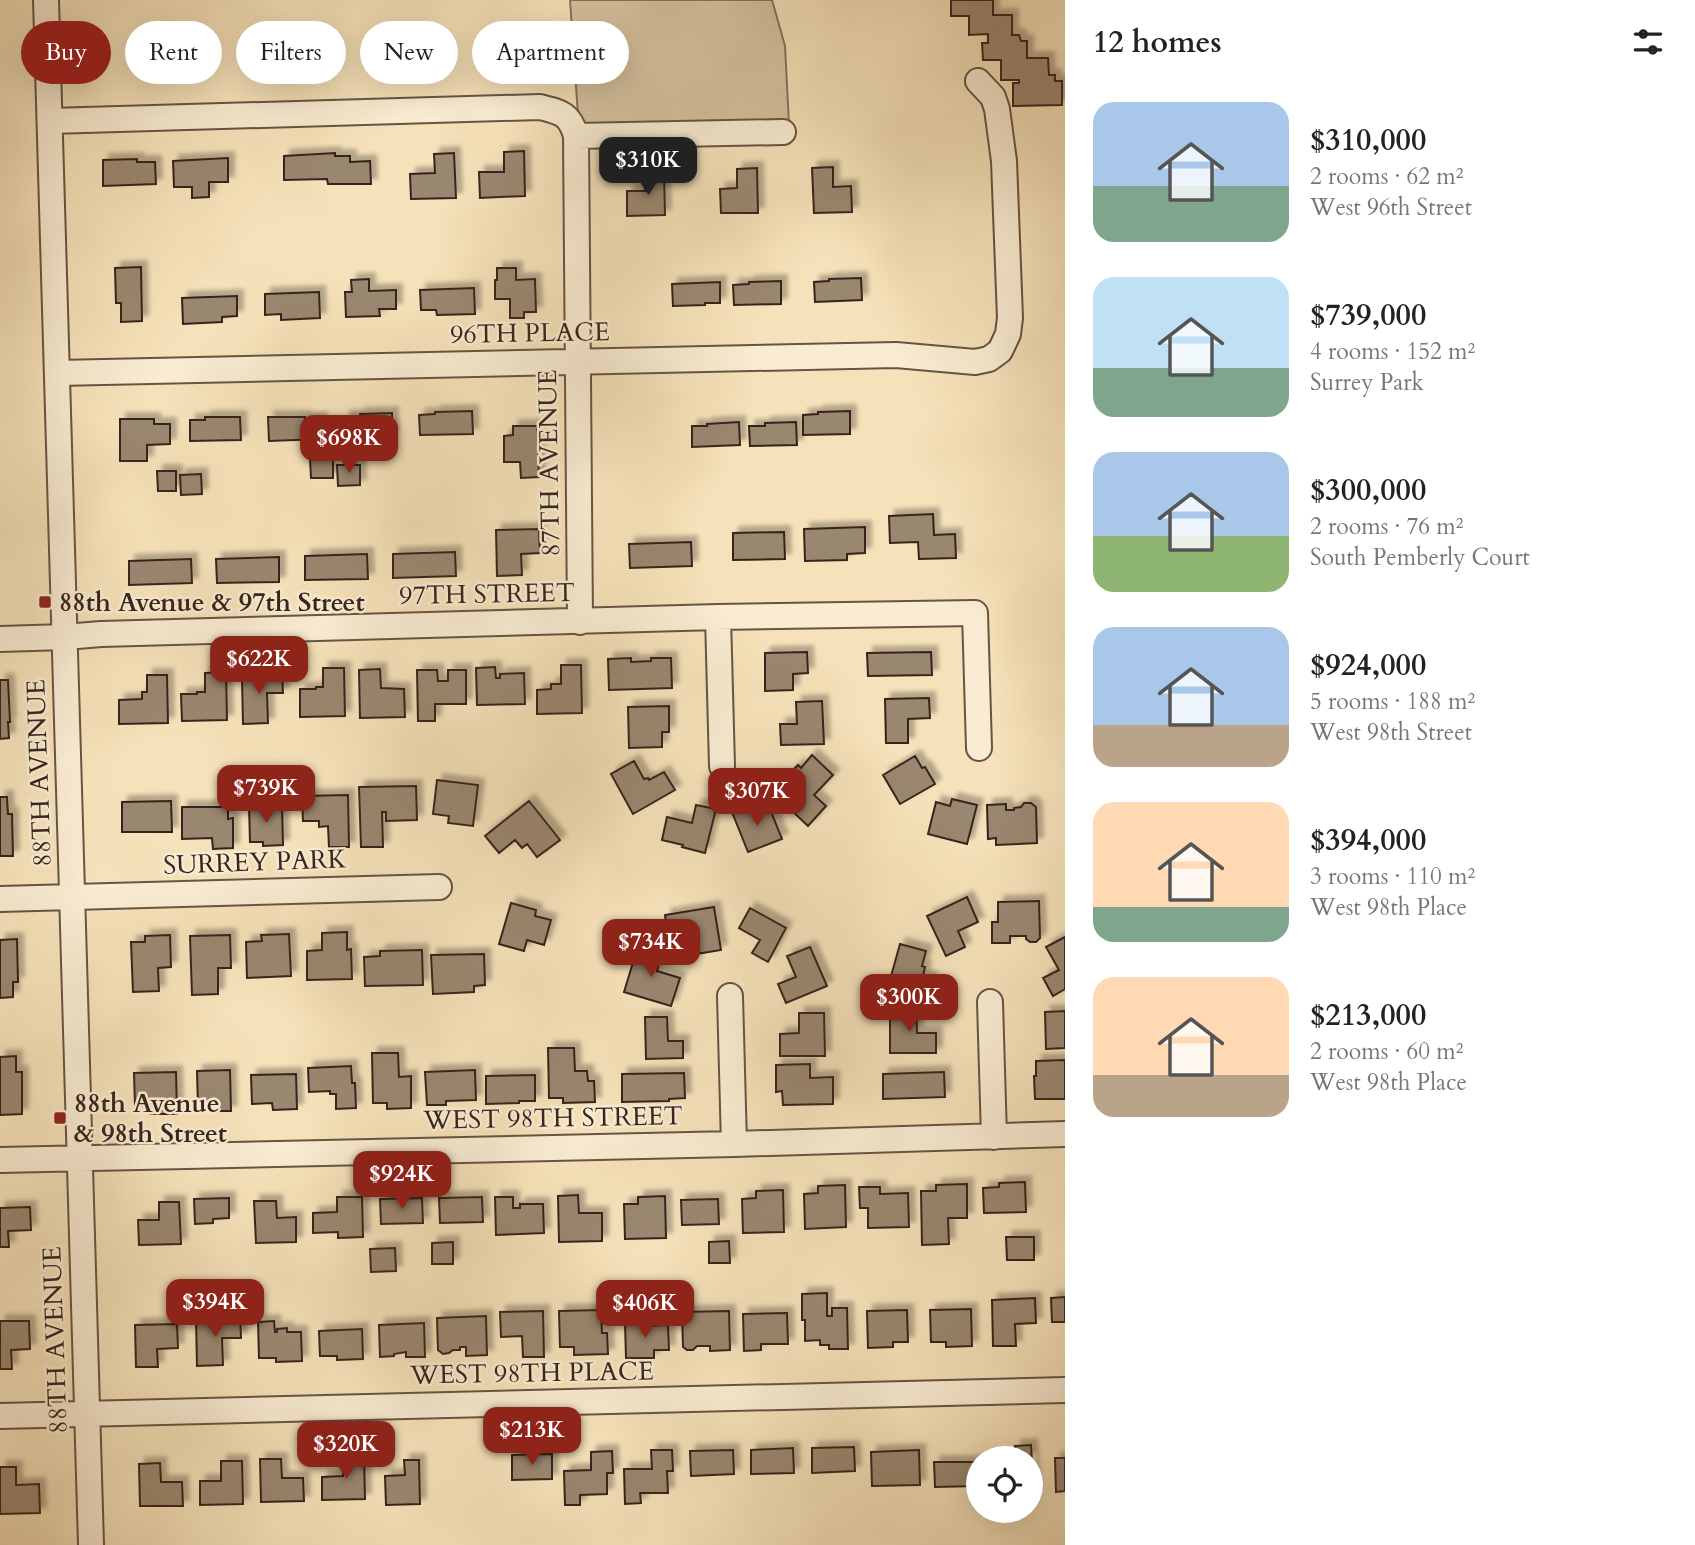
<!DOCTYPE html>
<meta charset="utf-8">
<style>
body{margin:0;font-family:Cardo,serif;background:#f6f6f6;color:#222;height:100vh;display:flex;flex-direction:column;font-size:26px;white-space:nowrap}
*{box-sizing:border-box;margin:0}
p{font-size:23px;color:#767676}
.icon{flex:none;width:38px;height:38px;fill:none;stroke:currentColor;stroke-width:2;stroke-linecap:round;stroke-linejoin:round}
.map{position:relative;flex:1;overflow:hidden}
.panel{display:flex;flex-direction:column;background:#fff;width:630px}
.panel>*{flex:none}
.hud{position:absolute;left:21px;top:21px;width:665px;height:63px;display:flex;gap:14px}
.tools{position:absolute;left:966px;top:1446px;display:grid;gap:14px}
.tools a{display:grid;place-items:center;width:77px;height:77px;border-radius:50%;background:#fff;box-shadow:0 7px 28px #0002;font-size:35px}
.price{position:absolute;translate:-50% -60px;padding:0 16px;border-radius:14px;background:#8f2418;color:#fff;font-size:23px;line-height:46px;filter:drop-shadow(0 2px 4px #0008)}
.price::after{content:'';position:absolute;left:50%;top:42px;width:21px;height:16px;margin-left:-10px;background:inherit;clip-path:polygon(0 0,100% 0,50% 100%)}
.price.current{background:#222;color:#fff}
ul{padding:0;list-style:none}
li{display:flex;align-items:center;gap:21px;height:175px;padding:0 28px}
li span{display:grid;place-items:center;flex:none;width:196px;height:140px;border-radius:21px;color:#555}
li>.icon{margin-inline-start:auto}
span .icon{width:84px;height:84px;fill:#fffc;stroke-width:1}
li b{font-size:30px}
h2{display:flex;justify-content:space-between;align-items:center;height:84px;padding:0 28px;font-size:30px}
.tag{padding:0 24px;border-radius:32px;background:#fff;box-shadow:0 7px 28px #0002;font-size:24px;line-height:63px}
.tag.current{background:#8f2418;color:#fff}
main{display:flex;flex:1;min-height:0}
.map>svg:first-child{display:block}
</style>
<main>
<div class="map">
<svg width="1065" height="1545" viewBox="0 0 1065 1545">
<defs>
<filter id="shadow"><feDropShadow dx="6" dy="-6" stdDeviation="2" flood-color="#0004"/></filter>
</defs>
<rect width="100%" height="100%" fill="#f6e2ba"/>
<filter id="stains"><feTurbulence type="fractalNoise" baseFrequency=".00286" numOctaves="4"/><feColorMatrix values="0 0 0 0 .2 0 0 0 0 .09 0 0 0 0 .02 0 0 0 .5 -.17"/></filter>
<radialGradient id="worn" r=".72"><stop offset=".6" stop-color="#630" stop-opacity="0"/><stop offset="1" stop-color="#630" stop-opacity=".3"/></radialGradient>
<path fill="#d6c29f" stroke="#86735e" stroke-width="2" d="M570,0h202l13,46 4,78 -210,5z"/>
<path fill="#9a876f" stroke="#37241d" stroke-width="2" filter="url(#shadow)" d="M951,0h42v15h19v20h7l2,6h6v17h21l1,17h6v6h7v24l-49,1v-23h6v-3h-18v-20h-18l-1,-17h6v-9l-19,1v-19h-18z
M524,151l1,45 -45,2 -1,-26h25v-20z
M335,153v3h15v6l20,-1 1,23h-43l-1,-5 -43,1v-24z
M454,153l2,45 -45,1 -1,-25 25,-1 -1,-19z
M228,158v24h-19v15l-17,1v-11h-18l-1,-26z
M137,159v3h18l1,22 -53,2v-26z
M833,167v20l18,-1 1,26 -38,1 -2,-45z
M757,168l1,45h-37l-1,-24 17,-1v-19z
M644,171h20l1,44 -38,1v-25h18z
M141,267l1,54 -21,1v-19h-5l-1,-35z
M497,268h19v12l19,-1 1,33h-12v6h-14v-19h-15v-19h2z
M861,278l1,22 -47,2 -1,-20 15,-1v-2z
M369,279v12l27,-1v19h-17l1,7 -34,1 -1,-25h7l-1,-12z
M781,281v23l-47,1 -1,-20 16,-1v-2z
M720,282v21h-15v2l-32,1 -1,-22z
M474,288l1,26 -38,1 -1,-5h-15l-1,-20z
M319,292l1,26 -39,2v-6l-16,1v-21z
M237,296v20l-15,1v5l-39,2 -1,-26z
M472,411l1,23 -53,1 -1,-20 16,-1v-2z
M850,411v23l-47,1v-20l15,-1v-2z
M392,413v23l-47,1 -1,-20 16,-1v-2z
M205,417h35l1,23 -51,1v-21h15z
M268,417h37v2h16l1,20 -53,2z
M120,419h34v5h16v20l-23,1v16h-27z
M739,422l1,23 -48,2v-21h15v-2z
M796,422l1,23 -47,1 -1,-20h16v-3z
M513,426h24l2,51 -18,1 -1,-16h-16v-26l9,-1z
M333,457v21h-22l-1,-20z
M337,465h23v20l-22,1z
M157,471h19v20h-18z
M201,474l1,20 -21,1 -1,-20z
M933,514l1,21 21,-1 1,24 -37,1 -1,-17 -28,1 -1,-27z
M865,527v26l-18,1v6l-42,1 -1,-32z
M539,529l1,24 -19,1 1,21 -25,1 -1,-46z
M784,532l1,27 -52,1v-27z
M691,542l1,24 -62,2 -1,-24z
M455,552l1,24 -63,2v-24z
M367,554l1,25 -63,1v-24z
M279,557v25l-62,1 -1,-24z
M191,559l1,24 -63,2v-24z
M807,652l1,21 -15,1v16l-28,1v-38z
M931,652l1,23 -64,1 -1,-23z
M631,658v4l20,-1v-3h20l1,30 -63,2 -1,-31z
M561,665h20l1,48 -45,1v-24l14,-1v-5h10z
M495,667l1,11h4v-4l24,-1 1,31 -48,1 -1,-37z
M323,668h21l1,48 -45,1v-28h16v-2h7z
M380,669l1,19 23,1 1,28 -45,1 -1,-48z
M417,670h20l1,11h10v-11h18v34h-31v17h-17z
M226,672l1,48 -45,1 -1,-27h16v-2h8v-19z
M282,672l1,21h-16l1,30 -25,1 -1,-45h16l-1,-6z
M147,675h20l1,48 -49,1v-24l23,-1v-7h5z
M0,680h8l2,42h-2l1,16 -9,1z
M929,698l1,20 -22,1v24h-22l-1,-44z
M822,701l2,43 -43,1 -1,-21h17l-1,-22z
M669,706v26h-7v15l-33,1 -1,-41z
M812,755l21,20 -19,20 12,11 -18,20 -36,-34 26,-27 3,3z
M915,756l7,12 3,-1 10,17 -35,20 -17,-29z
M634,761l10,18 4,-1 1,2 15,-8 11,18 -42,24 -22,-40z
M437,780l41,5 -5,41 -25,-3 1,-7 -16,-2z
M416,786l1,34 -31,1v-9h-4l1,35h-22l-2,-60z
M348,795l1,52h-20l-1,-21 -9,1v-6h-16l-1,-25z
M0,797h7l1,17h4l1,42h-13z
M952,799l25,6 -10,39 -39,-10 8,-32 14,4z
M171,801l1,31h-50v-30z
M529,801l31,39 -23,17 -10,-13 -5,4 -7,-8 -16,13 -14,-17z
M1024,803h7l5,4 1,36 -41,2v-7l-8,1 -1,-34 19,-1v6h8v-2l7,-1z
M282,805l1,40 -20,1v-4h-13l-1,-36z
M696,805l20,4 -11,44 -23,-6 1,-2 -21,-5 5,-23 25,6z
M749,805l5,13 3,-1 -1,-2 14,-6 12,30 -34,13 -16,-40z
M182,807h46v12l5,-1v30l-20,1 -1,-11 -30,1z
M967,897l11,25 -20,9 7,16 -19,9 -19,-40z
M1039,901l1,37 -4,4h-6l-4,-3v-3h-16v7h-18v-21h6v-20z
M511,903l25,7 -1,6 16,4 -7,25 -17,-5 -3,11 -25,-7z
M714,907l7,43 -25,4 -3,-17 -9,2v4l-15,2 -4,-30z
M750,908l36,20 -18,34 -16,-9 8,-13 -21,-12z
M347,932v18l4,-1 1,30 -45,1v-29l15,-1v-17z
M289,934l2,42 -44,2 -1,-36 16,-1 -1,-6z
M170,935l1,32 -13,1 1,23 -26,1 -2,-50h14v-6z
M230,935l1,33h-13v26l-26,1 -2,-59z
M1065,937v52l-12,7 -10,-18 16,-8 -13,-23z
M17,939l1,43h-5v15l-13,1v-58z
M900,944l26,7 -4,15 3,1 -2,9 8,2 -6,19 -37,-10z
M638,946l24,8 -5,17 23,7 -9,28 -47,-14z
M810,947l17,39 -41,17 -8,-19 18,-7 -9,-21z
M422,950l1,35 -58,1 -1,-29 16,-1v-5z
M484,954l1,31 -11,1v6l-41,2 -2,-39z
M890,1008h26l1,25h19v20h-46z
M1065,1011v37l-19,1 -1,-37z
M799,1013h25l1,43h-45v-22l19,-1z
M645,1017h22l1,24h15v17l-37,1z
M548,1048h26l1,23h12l1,10h6l1,21 -32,1v-5h-14z
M372,1053h26l1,24 12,-1v32l-24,1v-6h-14z
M16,1056v16h6v42l-22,1v-58z
M1065,1060v39h-30l-1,-23h2v-15z
M810,1064v14l23,-1v27l-50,1 -1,-14 -6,1v-27z
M351,1066l1,17h3l1,25 -20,1v-15h-6v-3l-21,1 -1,-24z
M230,1070l1,41h-19v-3h-14l-1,-37z
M475,1070l1,30 -30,1v4h-19l-2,-33z
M176,1072l1,42h-27v-8h-15l-1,-33z
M944,1072l1,25 -62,2v-25z
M684,1073l1,25 -16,1v2l-47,1v-28z
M296,1074l1,35 -24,1 -1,-7 -20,1 -1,-29z
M535,1075v26h-16v2l-33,1v-28z
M1025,1182l1,30 -42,1 -1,-25 16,-1v-4z
M967,1184v34h-19l1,26 -27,1 -1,-54h15v-6z
M845,1185l1,42 -41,2 -1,-35 14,-1v-7z
M859,1187h21v7l28,-1 1,34 -41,1v-20h-8z
M783,1190l1,42 -41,1 -1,-34 14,-1v-7z
M578,1195l1,18h23v28l-43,1 -1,-46z
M665,1196l1,42 -41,1 -1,-35h14v-7z
M337,1197h25l1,40 -25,1v-6l-25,1v-20l24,-1z
M482,1197l1,25 -43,1 -1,-25z
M495,1197h18v11h7v-4h23l1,29 -48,2z
M229,1198v20l-16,1v4l-18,1 -1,-25z
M422,1198l1,25 -42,1 -1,-25z
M718,1199l1,25 -37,1 -1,-25z
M254,1201h22l1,17 19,-1v25l-40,1z
M159,1202h20l2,42 -42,1 -1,-25h21z
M30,1207l1,23 -23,1 1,16h-9v-39z
M1006,1237h28v23h-27z
M729,1241l1,22h-21v-21z
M453,1242v22h-21v-21z
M395,1248l1,23 -25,1 -1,-23z
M827,1293v23h5v-8h15l1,41h-19v-4h-9v-5l-15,1v-21h-3v-26z
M1065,1297v25h-13l-1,-24z
M1035,1298l1,25 -21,1 1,22h-23l-1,-46z
M971,1309l1,37 -26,1v-5h-15l-1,-32z
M601,1310l1,23h5l1,21 -34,1v-8h-14l-1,-36z
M907,1310l1,32h-15v5l-25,1 -1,-37z
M543,1311l1,46h-21l-1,-21 -21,1 -1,-25z
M729,1311l1,39 -20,1v-5h-13l-4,4h-6l-4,-3 -1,-35z
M787,1313l1,31h-27v6l-17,1 -1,-37z
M486,1316l1,39 -21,1v-9h-6v3h-7l-4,3 -6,1 -5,-4 -1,-32z
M240,1317l1,21h-19l1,27 -26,1 -1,-46h15v-2z
M0,1321h29l1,28 -19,1 1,19h-12z
M274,1321l1,11h2v-3l10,-1v4h14l1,29 -26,1v-4h-17l-1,-36z
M424,1323l1,34h-19v-5l-12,2v2l-14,1 -1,-32z
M625,1323h20v3l23,-1 1,25h-15v8h-28z
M177,1324l1,24 -21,1 1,18h-22l-1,-42z
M362,1329l1,30 -26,1v-4h-17l-1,-25z
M1031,1445l3,50h-3v-37h-15l-1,-12z
M854,1447l1,24 -43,2v-25z
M793,1448l1,25 -43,1v-24z
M651,1450h21l1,21h-6l1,22h-28l1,10 -16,1 -1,-35h28z
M733,1450l1,24 -43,2 -1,-25z
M919,1450l1,35 -48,1 -1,-34z
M612,1451l1,22h-6v21l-27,1v10h-15l-1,-34 27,-1v-18z
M552,1454v25l-40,1v-25z
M343,1456h21l1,43 -43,1v-23l21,-1z
M1055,1458h10v33l-9,1z
M260,1459h21l1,19h21l1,23 -43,1z
M404,1460h15l1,44 -34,1 -1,-29 20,-1z
M221,1461h21l1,43 -43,1v-24h21z
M934,1462h44v24l-43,1z
M160,1463l1,19h21l1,24h-43l-1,-42z
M0,1467h16v18l23,-1 1,29 -40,1z"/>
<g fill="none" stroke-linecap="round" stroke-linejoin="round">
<g stroke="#675444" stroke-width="28">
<path id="minor" d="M46,0l45,1545
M50,121l490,-14c21,5 30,7 36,29l4,486
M576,136l207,-4
M57,373l839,-18 79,7 14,-3 11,-8 8,-17 2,-16 -6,-157 -7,-52 -4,-12 -15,-16
M718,617l4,149
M0,639l65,-2 36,-3 617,-17 257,-4 4,135
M0,899l439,-12
M730,996l4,148
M990,1002l4,135
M0,1160l734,-16 331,-10
M0,1416l1065,-26"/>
</g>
<use href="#minor" stroke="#f9ecd2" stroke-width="24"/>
</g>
<g fill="#8f2418" stroke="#f9ecd2" stroke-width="2.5">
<rect x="38" y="595" width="14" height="14" rx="3.5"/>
<rect x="53" y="1111" width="14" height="14" rx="3.5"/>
</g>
<g text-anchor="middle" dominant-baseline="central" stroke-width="5" stroke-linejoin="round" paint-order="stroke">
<g font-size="26" fill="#37241d" stroke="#f9ecd2">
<text transform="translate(530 333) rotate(-1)">96TH PLACE</text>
<text transform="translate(549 463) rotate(-91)">87TH AVENUE</text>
<text transform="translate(487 594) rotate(-1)">97TH STREET</text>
<text transform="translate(39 773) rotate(-92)">88TH AVENUE</text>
<text transform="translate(255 862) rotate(-2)">SURREY PARK</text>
<text transform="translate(553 1118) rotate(-1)">WEST 98TH STREET</text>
<text transform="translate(55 1340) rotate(-92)">88TH AVENUE</text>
<text transform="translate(532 1373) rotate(-1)">WEST 98TH PLACE</text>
</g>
<g font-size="26" font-weight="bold" fill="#37241d" stroke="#f9ecd2" text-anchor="start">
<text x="59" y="602">88th Avenue &amp; 97th Street</text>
<text x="74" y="1103">88th Avenue<tspan x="74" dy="30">&amp; 98th Street</tspan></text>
</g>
</g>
<rect width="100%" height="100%" filter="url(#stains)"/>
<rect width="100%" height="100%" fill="url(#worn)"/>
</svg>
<div class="tools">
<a><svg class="icon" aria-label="locate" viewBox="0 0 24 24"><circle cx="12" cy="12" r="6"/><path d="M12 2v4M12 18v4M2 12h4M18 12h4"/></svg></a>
</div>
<b class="price current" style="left:648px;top:197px">$310K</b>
<b class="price" style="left:349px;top:475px">$698K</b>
<b class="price" style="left:259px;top:696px">$622K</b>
<b class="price" style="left:266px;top:825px">$739K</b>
<b class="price" style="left:757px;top:828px">$307K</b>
<b class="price" style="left:651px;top:979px">$734K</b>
<b class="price" style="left:909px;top:1034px">$300K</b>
<b class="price" style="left:402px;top:1211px">$924K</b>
<b class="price" style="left:215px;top:1339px">$394K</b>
<b class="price" style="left:645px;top:1340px">$406K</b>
<b class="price" style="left:532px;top:1467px">$213K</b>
<b class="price" style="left:346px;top:1481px">$320K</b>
<div class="hud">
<a class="tag current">Buy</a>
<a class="tag">Rent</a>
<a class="tag">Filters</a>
<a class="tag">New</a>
<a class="tag">Apartment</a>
</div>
</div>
<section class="panel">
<h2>12 homes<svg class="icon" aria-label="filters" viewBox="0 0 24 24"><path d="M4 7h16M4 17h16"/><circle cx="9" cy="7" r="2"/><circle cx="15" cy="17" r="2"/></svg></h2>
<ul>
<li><span style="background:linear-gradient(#a9c7e8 60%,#7fa58c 0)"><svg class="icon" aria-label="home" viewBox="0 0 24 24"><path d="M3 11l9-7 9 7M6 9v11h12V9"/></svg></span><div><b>$310,000</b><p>2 rooms · 62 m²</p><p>West 96th Street</p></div></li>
<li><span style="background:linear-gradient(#bfe0f5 65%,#7fa58c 0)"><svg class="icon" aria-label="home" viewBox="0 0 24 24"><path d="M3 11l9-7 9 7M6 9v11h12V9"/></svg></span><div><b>$739,000</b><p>4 rooms · 152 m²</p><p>Surrey Park</p></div></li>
<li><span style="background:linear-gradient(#a9c7e8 60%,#8fb573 0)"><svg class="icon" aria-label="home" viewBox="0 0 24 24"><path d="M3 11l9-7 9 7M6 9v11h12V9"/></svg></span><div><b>$300,000</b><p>2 rooms · 76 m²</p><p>South Pemberly Court</p></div></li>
<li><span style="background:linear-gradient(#a9c7e8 70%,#b9a48a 0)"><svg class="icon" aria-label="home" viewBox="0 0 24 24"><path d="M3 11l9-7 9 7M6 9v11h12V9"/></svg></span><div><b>$924,000</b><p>5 rooms · 188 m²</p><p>West 98th Street</p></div></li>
<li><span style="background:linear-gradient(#ffd9b3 75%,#7fa58c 0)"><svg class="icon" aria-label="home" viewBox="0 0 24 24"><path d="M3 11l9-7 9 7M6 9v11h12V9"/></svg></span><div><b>$394,000</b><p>3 rooms · 110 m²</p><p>West 98th Place</p></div></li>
<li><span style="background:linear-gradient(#ffd9b3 70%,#b9a48a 0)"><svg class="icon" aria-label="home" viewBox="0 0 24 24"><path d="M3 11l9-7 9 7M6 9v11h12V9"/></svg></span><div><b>$213,000</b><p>2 rooms · 60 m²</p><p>West 98th Place</p></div></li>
</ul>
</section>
</main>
